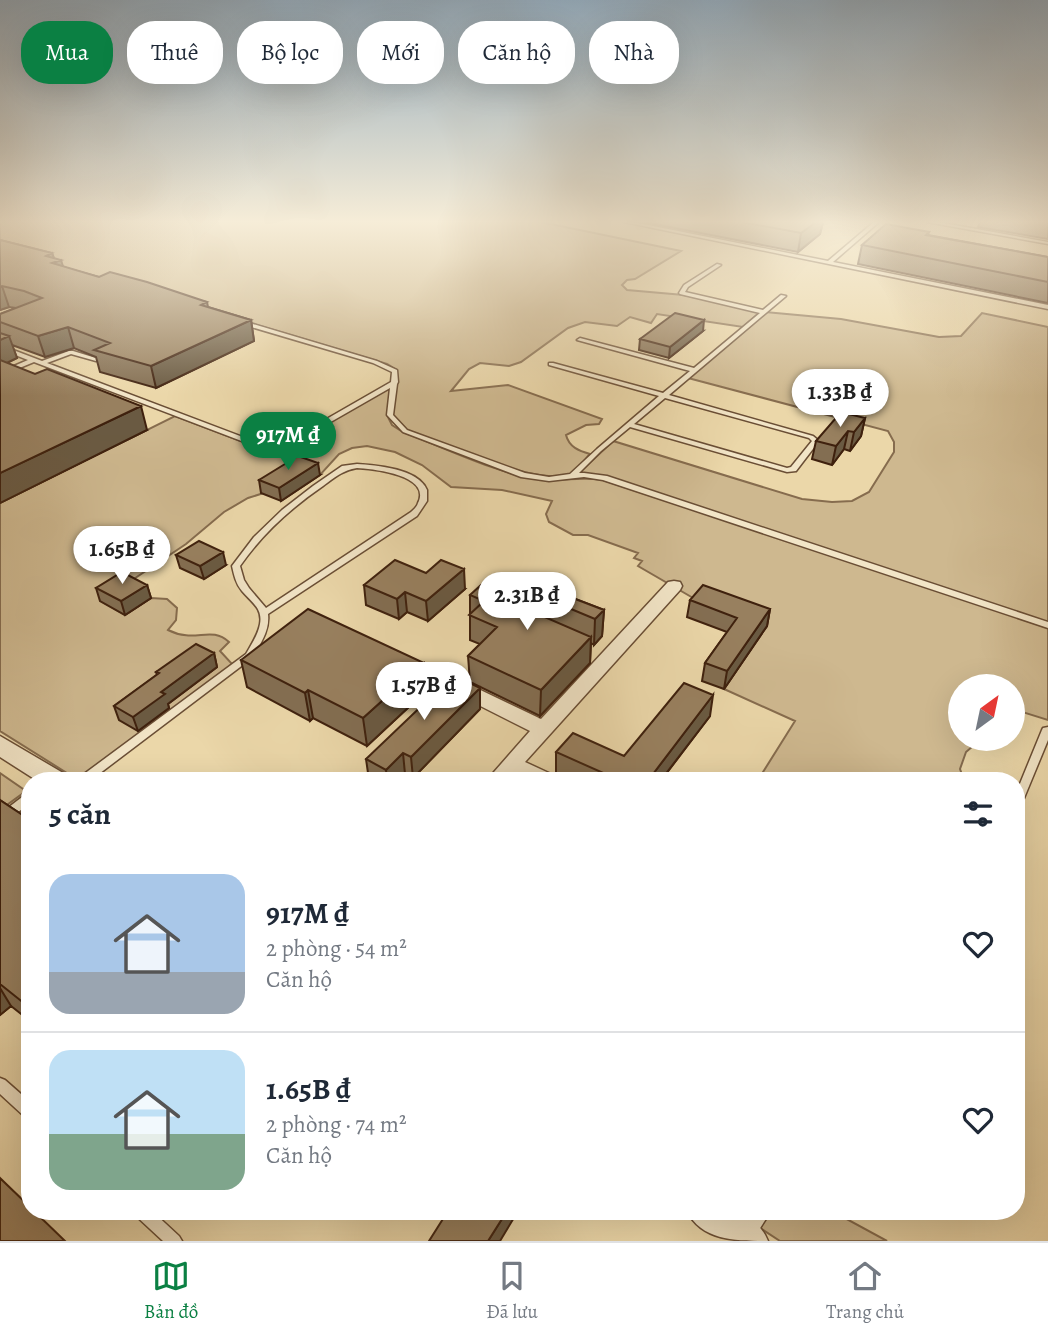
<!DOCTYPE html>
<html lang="vi">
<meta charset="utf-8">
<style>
body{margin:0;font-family:Alegreya,serif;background:#f6f6f7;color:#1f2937;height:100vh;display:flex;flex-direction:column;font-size:26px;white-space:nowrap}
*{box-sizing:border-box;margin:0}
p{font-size:23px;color:#747a83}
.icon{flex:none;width:38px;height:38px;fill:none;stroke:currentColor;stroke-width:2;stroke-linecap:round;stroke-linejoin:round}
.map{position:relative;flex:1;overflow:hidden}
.panel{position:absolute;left:21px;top:772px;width:1004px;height:448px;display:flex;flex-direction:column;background:#fff;border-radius:28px;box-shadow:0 7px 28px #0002}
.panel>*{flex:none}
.hud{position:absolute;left:21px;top:21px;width:1006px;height:63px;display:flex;gap:14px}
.needle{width:46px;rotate:33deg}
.controls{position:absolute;left:948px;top:674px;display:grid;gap:14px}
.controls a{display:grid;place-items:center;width:77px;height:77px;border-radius:50%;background:#fff;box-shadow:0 7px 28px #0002;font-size:35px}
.price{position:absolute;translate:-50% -60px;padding:0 16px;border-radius:24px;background:#fff;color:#222;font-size:23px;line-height:46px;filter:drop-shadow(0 2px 4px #0008)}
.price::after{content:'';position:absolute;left:50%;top:42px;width:21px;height:16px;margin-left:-10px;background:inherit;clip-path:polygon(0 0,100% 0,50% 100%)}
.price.active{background:#0b8043;color:#fff}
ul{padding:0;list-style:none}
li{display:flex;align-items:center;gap:21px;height:175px;padding:0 28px}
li+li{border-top:2px solid #e0e1e3}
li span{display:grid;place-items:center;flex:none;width:196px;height:140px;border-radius:21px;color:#555}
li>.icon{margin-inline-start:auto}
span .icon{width:84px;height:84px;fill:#fffc;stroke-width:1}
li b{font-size:30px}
h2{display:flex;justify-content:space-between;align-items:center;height:84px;padding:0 28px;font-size:30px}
.tag{padding:0 24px;border-radius:28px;background:#fff;box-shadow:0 7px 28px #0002;font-size:24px;line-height:63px}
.tag.active{background:#0b8043;color:#fff}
.tabs{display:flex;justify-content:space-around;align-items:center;height:98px;border-top:2px solid #e0e1e3;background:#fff;font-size:19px;color:#747a83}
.tabs a{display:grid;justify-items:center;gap:4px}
.tabs .active{color:#0b8043}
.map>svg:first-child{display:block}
</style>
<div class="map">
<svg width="1048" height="1241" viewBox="0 0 1048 1241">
<rect width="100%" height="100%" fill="#ebd7a9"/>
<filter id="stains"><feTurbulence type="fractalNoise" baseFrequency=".00286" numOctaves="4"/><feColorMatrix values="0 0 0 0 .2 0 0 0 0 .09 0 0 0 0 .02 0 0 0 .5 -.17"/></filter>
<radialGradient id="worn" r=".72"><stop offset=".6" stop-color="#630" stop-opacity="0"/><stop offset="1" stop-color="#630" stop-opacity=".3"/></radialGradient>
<path fill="#ceb88f" stroke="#866c4e" stroke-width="2" d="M0,222h541l140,29 -46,28 -8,1 -5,5 5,5 57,5 76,17 -17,15 -86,-13 -6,9 -21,-6 -13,9 -32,-4 -17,6 -47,34 -12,4 -29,-3 -11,6 -18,22 57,-6 94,34 -3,5 -13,1 -20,10c3,12 13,16 24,19 -6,6 -12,16 -18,19 -28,16 -134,-31 -165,-43l-14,-15 4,-45 -10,-6 -387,-116z
M765,312l76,7 98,18 22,-1 21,-23 66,14v296l-442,-146 -27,-4 34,-32 189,58 30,3 20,-1 17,-9 25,-40v-10l-6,-11 -200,-53z
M392,385l-5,30 5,10 11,7c40,15 95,42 135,47 22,3 43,-3 65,1l445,147v93l-35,-11v-23h-52v52l20,1 -15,13 -6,17 4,11h-206l37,-59 -71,-32 31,-46 -55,-41 -62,-36 4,-5 -8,-3 4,-5 -50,-18h-15l-24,-13 -3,-8 6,-13 -50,-11 -51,-3 -29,-22 -27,-13 -28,-6 -15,2 -13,6 -19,21 -72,23 -24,14 -38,32 -85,57 24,14 26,-17 16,1 10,9 -1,12 -8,10c28,14 42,-5 61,12l-9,9 13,14 -155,115 -78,-49v-228l175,-87 92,35h10z
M0,773l26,18 -26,19z
M771,1211h61l55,30h-107l-20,-13z"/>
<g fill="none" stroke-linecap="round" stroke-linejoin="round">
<g stroke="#6a4e35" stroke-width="3">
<path id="service" d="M624,222h9l195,39 46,-39h5l-46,40 215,43v4z
M927,222h11l110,20v2z
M717,264l4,1 -33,22 -3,5 78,18 18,-15 5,1 -117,99 144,41 6,5 -23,30 -9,1 -157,-45 -29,24 -22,22h5l23,3 441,146v6l-445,-148 -19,-3 -35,4 -28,-4 -118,-45 -16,-17 3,-27 -103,59 -19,4 -234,-89 -34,14v-4l28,-12 -28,-11v-4l42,16 27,-10h4l26,8 -3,2 -25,-7 -24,9 222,84 14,-3 108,-62 1,-10 -19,-9 -132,-39v-2l2,-1 134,40 20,9 1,12 -1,2 -4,31 14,15 118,43 24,4 21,-3 27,-25 62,-53 -110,-31v-2h4l110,30 27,-22 -113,-31 3,-2 114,30 66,-55 -80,-19 -1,-1 5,-8zM665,398l144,40 3,3 -21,26 -4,1 -153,-44z
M357,464c19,1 62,5 70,26 0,1 0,11 0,11l-10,15 -149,98c2,17 -8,30 -16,44l-161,122h-12l1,-3 166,-123c5,-9 12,-19 14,-30 3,-16 -9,-22 -18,-33 -6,-7 -8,-16 -10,-25l22,-29 28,-27 31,-24 29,-20zM357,468c16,1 75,7 61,35 -1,4 -4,6 -7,9l-145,96 -17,-20 -5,-8 -4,-14c22,-32 51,-58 83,-80 11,-8 20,-16 34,-18z
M1048,727v13l-26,63 -1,3 -4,1v-16l25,-61 1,-2z
M30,793v10l-26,20 -4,1v-10l26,-20z
M0,1078l5,2 25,22v17l-5,-2 -25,-23z
M133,1211h19l27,25 3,5h-19l-27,-25z
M754,1211h17l-16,25 -5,3 -5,-3 -3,-5z"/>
</g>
<g stroke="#6a4e35" stroke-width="3">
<path id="minor" d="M674,581l6,1 2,4 -2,4 -155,172 26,12 3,6h-28l-12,-5 -5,5h-22l43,-49 -99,-50 -2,-4 2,-4h14l96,46 127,-137z"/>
</g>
<g stroke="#6a4e35" stroke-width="3">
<path id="tertiary" d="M0,736l63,37 3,7h-30l-36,-23z
M687,1211c33,0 66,-6 81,30 -32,0 -66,0 -81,-30z"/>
</g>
<use href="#service" fill="#f2e5c7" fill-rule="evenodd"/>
<use href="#minor" fill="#f2e5c7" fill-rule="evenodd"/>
<use href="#tertiary" fill="#f2e5c7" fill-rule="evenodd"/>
</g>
<path fill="#836e52" stroke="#3f210e" stroke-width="2" d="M644,222h179l-3,12 -22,18z
M980,222h68v17l-70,-12z
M929,232l-1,3 120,22v46l-190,-39 4,-19z
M0,240l52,13 2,5 9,9 36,10 108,25 1,5 43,13 3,21 -98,47 -56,-16 -4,-15 -22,-9 -29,9 -33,-12 5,13 -10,5 140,67 -147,73v-189l16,-6 -7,-1 -9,3z
M703,331l-34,27 -30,-8 1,-11z
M865,418l-4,18 -11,15 -6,-2 -12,16 -20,-6 4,-18z
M320,475l-39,26 -20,-8 -2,-13z
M176,555l50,10 -22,14 -24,-11z
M510,574l94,36 -2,26 -8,9 -3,-2 -1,20 -50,53 -70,-34 -2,-26 12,-12 -10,-4v-45l22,-5z
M147,585l4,13 -26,17 -25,-14 -4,-13z
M364,585l101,4 -37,32 -21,-9 -8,7 -33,-14z
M690,600l80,9 -3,17 -43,63 -22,-8 3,-18 22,-31 -40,-15z
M214,653l3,14 -49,37 1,4 -31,23 -19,-11 -5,-14 43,-31 -1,-3z
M241,660l183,3 3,27 -60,56 -54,-28 -3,3 -63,-34z
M480,709l-67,69 -8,-4 -7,6h-29l-3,-21z
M710,716l-47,62 5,2h-97l-15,-6v-22l68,4z
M0,800l30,20v201l-19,-15 -11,9z"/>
<path fill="#6a5a42" stroke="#3f210e" stroke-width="2" d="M816,222h7l-3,12 -22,18 3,-19z
M52,253l3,9 6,-2 6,19 -21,-23z
M2,286l7,21 -9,3v-23z
M251,320l3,21 -98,47 -5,-22z
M704,320l-1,11 -34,27 1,-11z
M68,327l6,21 -29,9 -7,-21z
M9,336l8,22 -17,8v-26z
M141,406l6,24 -147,73v-30z
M865,418l-4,18 -11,15 4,-19z
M848,431l-4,18 -12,16 4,-19z
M318,463l2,12 -39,26 -2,-13z
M223,552l3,13 -22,14 -4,-13z
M464,569l1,20 -37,32 -2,-20z
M147,585l4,13 -26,17 -4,-14z
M405,592l2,20 -8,7 -2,-20z
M527,596v25l-5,-20z
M770,609l-3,17 -43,63 3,-18z
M604,610l-2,26 -8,9 1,-26z
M591,637l-1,26 -50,53 1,-26z
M214,653l3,14 -49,37 1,4 -31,23 -5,-14 28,-25z
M424,663l3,27 -60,56 -4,-28z
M480,688v21l-67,69 -2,-21z
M308,690l5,28 -3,3 -5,-28z
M713,695l-3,21 -49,64 -8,-6z
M403,753l2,21 -7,6h-11l-1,-10z
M0,988l11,18 -11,9z
M507,1211h11l-18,30h-12z"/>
<path fill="#98805f" stroke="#3f210e" stroke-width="2" d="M741,222h75l-15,11z
M886,224l43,8 -3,3 122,22v25l-186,-37z
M0,240l52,13 -6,3 15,4 -9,3 47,14 11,-5 37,10 60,20 -6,3 50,15 -100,46 -57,-16 16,-7 -42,-16 -30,9 -38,-14v-8l42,-16 -18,-7 -22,-5 -2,1z
M675,313l29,7 -34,27 -30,-8z
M0,333l9,3 -9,4z
M0,360l35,14 12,-5 94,37 -141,67z
M841,412l24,6 -11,14 -6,-1 -12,15 -20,-5z
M298,456l20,7 -39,25 -20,-8z
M199,541l24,11 -23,14 -24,-11z
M395,560l31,13 15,-13 23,9 -38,32 -21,-9 -8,7 -33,-14z
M122,572l25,13 -26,16 -25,-13z
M510,574l94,36 -9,9 -55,-23h-13l-5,5 4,8 65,28 -50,53 -73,-34 29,-29 -28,-12 15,-14 -14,-6 11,-10 11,5z
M703,585l67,24 -43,62 -22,-8 32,-45 -47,-18z
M308,609l116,54 -61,55 -55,-28 -3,3 -64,-33z
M196,644l18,9 -53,39 4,2 -32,23 -19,-11 45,-33 -3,-1z
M454,675l26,13 -69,69 -8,-4 -17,17 -20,-11z
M684,683l29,12 -60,79 15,6h-49l-63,-28 17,-19 51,23z
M0,800l30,20v188l-30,-24z
M0,1178l30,29v4h4l31,30h-65z
M448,1211h59l-19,30h-59z"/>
<linearGradient id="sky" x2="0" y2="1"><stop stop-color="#92a9ba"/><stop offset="0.56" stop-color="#f6edd8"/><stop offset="1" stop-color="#f6edd8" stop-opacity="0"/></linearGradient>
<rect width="1048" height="396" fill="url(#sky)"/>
<rect width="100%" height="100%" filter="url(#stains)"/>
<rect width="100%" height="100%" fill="url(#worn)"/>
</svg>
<div class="controls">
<a><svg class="needle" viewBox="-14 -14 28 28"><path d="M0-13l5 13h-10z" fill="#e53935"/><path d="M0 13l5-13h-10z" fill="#747a83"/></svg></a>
</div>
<b class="price" style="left:840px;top:429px">1.33B ₫</b>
<b class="price active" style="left:288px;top:472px">917M ₫</b>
<b class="price" style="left:122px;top:586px">1.65B ₫</b>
<b class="price" style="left:527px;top:632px">2.31B ₫</b>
<b class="price" style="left:424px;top:722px">1.57B ₫</b>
<div class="hud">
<a class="tag active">Mua</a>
<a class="tag">Thuê</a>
<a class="tag">Bộ lọc</a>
<a class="tag">Mới</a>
<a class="tag">Căn hộ</a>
<a class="tag">Nhà</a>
</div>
<section class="panel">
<h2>5 căn<svg class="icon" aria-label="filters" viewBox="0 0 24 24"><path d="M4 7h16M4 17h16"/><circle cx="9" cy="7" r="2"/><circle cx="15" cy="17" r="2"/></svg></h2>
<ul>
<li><span style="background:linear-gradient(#a9c7e8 70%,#9aa5b1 0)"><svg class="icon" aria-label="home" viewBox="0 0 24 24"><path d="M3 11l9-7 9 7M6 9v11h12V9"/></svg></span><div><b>917M ₫</b><p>2 phòng · 54 m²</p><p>Căn hộ</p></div><svg class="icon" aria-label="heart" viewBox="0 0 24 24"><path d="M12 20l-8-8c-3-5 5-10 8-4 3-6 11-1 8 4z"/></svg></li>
<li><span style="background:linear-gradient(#bfe0f5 60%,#7fa58c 0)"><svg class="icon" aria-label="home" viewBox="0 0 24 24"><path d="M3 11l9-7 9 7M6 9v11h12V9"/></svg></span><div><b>1.65B ₫</b><p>2 phòng · 74 m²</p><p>Căn hộ</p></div><svg class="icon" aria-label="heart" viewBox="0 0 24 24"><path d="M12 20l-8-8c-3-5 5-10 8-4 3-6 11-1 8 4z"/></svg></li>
</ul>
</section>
</div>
<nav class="tabs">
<a class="active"><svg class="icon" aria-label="map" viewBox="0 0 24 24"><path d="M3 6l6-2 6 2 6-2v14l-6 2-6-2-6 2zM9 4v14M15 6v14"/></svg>Bản đồ</a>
<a><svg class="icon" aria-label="saved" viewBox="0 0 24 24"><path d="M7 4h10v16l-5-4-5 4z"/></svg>Đã lưu</a>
<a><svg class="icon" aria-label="home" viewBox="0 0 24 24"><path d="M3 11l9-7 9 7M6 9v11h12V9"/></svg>Trang chủ</a>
</nav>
